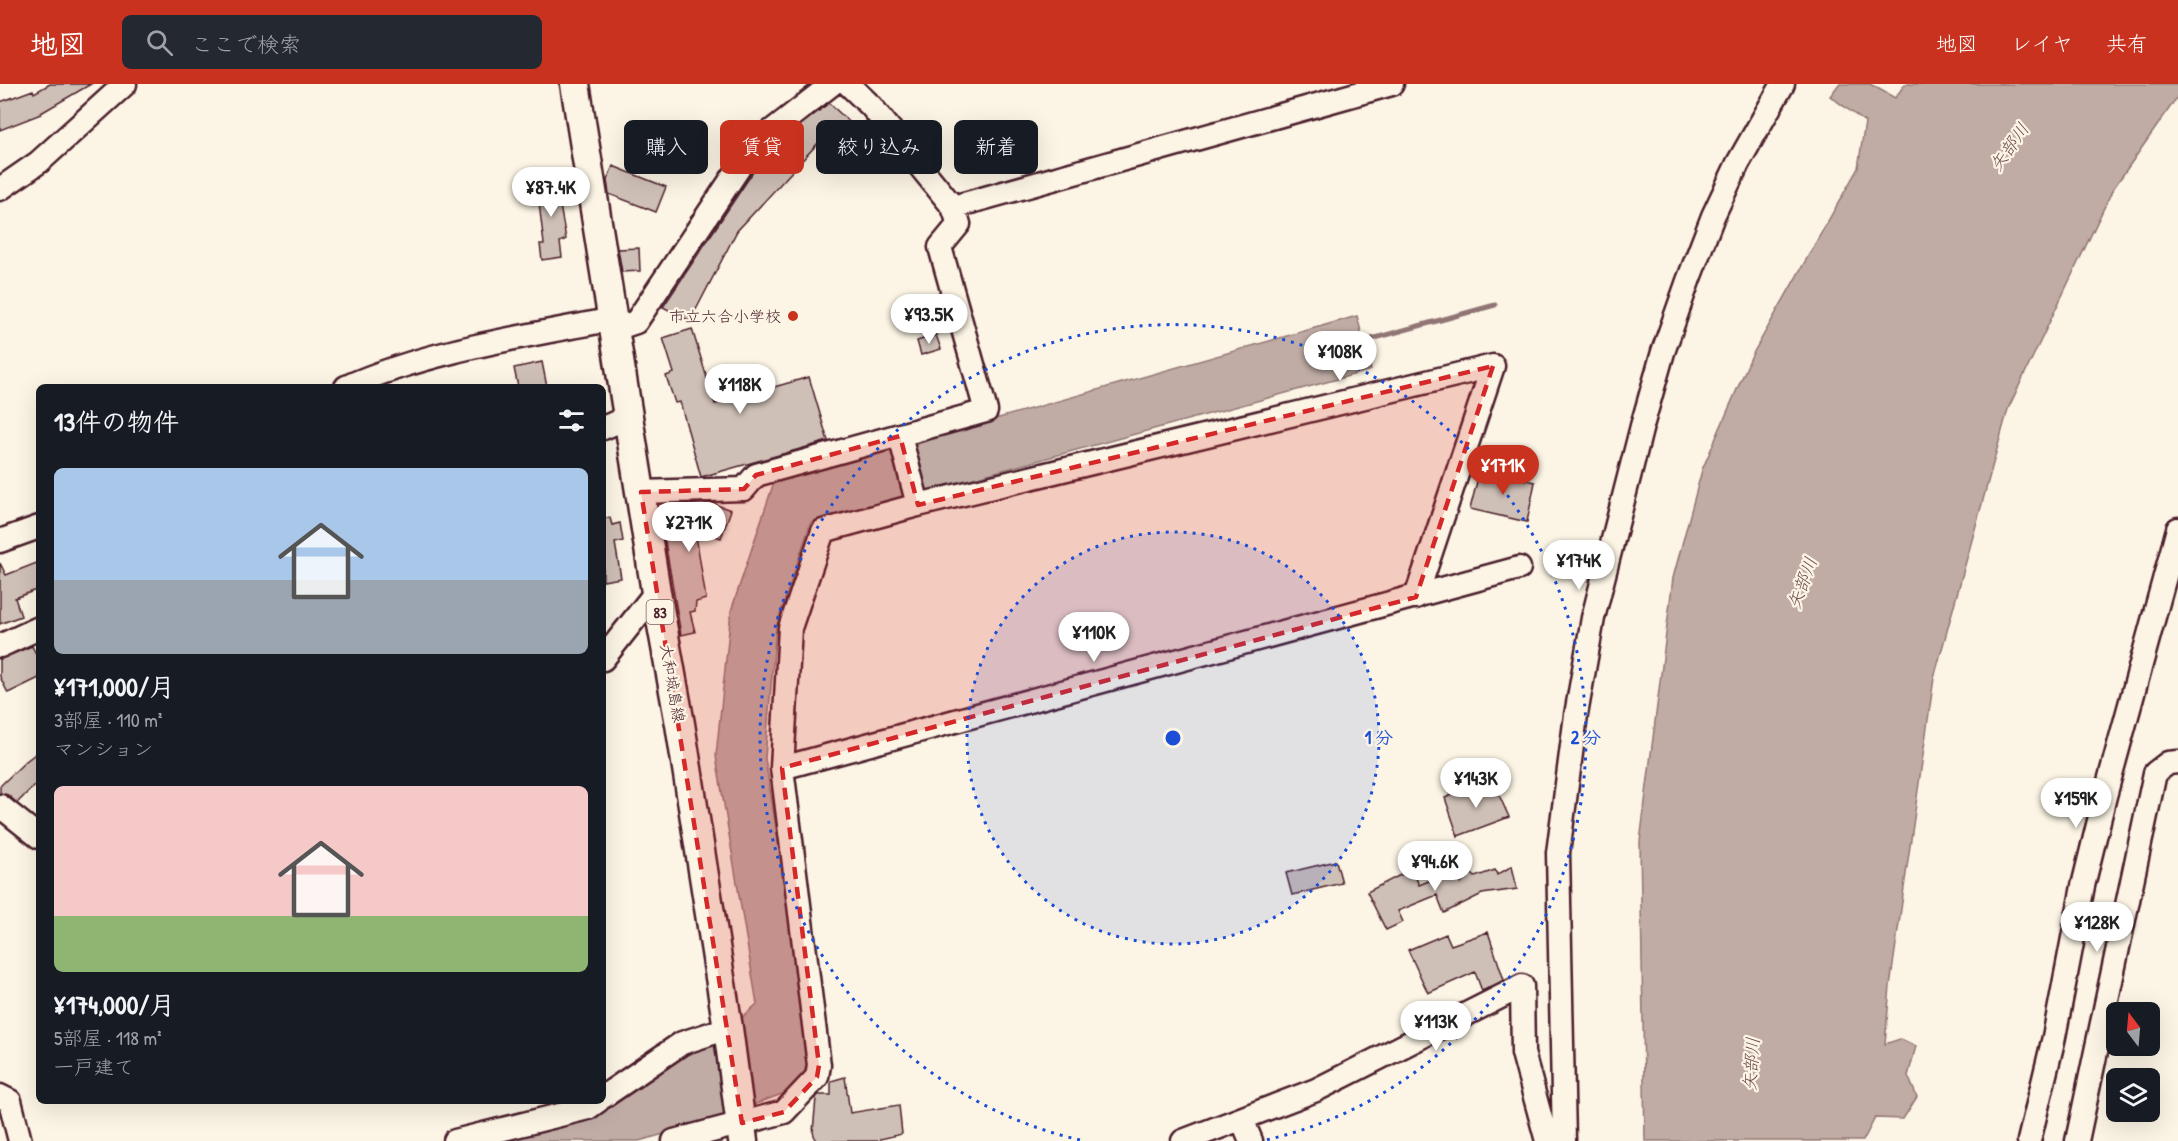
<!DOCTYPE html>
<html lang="ja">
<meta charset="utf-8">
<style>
body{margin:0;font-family:"Patrick Hand","Klee One",sans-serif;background:#242831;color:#f1f3f6;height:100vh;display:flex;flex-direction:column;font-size:22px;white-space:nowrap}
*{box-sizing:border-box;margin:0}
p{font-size:20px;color:#9ea1a6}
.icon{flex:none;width:33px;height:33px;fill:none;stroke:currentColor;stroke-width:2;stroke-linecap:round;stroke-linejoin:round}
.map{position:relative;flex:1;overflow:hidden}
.panel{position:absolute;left:36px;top:300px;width:570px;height:720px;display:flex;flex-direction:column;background:#171b24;border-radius:9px;box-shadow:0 6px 24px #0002}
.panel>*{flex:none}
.banner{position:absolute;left:624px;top:36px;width:570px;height:54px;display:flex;gap:12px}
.needle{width:39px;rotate:344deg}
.buttons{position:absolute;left:2106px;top:918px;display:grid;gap:12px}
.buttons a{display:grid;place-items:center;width:54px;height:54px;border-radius:9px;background:#171b24;box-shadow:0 6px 24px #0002;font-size:30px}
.price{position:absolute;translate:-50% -51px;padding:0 14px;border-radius:21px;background:#fff;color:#222;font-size:20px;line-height:39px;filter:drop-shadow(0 2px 3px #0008)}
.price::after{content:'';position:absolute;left:50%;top:36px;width:18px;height:14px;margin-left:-9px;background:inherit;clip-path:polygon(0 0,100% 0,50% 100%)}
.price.on{background:#c8321e;color:#fff}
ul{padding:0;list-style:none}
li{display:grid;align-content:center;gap:12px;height:318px;padding:0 18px}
li span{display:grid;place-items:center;height:186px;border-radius:9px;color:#555}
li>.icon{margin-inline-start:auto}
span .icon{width:108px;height:108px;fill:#fffc;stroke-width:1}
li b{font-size:26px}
h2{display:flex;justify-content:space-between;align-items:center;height:72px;padding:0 18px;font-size:26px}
.chip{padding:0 21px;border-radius:9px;background:#171b24;box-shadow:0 6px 24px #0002;font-size:21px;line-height:54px}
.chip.on{background:#c8321e;color:#fff}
header{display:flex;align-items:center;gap:36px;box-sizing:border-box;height:84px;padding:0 30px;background:#c8321e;color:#fff}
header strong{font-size:28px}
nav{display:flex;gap:33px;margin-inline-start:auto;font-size:21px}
.search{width:420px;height:54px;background:#242831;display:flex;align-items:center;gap:15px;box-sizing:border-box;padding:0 21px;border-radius:9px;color:#9ea1a6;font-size:22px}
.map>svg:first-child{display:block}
</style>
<header>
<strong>地図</strong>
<div class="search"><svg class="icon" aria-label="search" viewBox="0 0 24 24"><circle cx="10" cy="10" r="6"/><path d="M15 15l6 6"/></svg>ここで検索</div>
<nav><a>地図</a><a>レイヤ</a><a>共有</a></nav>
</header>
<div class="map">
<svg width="2178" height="1057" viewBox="0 0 2178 1057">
<rect width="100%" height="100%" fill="#fcf5e5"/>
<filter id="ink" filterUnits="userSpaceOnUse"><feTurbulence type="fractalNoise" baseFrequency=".0167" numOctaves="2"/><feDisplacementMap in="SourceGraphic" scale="12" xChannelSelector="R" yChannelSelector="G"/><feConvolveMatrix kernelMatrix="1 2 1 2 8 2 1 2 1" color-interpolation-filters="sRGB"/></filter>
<g filter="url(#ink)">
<path fill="#c0aca5" stroke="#917474" stroke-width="1.5" d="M1839,0h31l25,14 10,-14h273v12l-65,93 -105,220 -74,269 -44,308 -5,58 15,-5 16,7 -8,30 9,21 -14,22 -28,-1 -12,23h-218l-5,-299 33,-264 29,-108 49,-113 107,-189 7,-46 -35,-26z
M1357,232l14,54 -560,152 -35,105 -11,131 45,284 -5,30 -18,20 -73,28 -75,21h-135l89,-23 97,-66 21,-7 46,-41 -41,-248 15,-145 43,-129z"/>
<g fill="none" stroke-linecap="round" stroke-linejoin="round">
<path stroke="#917474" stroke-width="5" d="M1357,259l138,-38"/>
</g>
<path fill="#cfc0b7" stroke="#4a1f2b" stroke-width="1.5" d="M50,0h41l-50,29v1l-41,16v-28l33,-12 1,3z
M829,19l31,29 11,14 -15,12 -24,-30 -95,103 -47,90 -27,-14 90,-135 30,-33z
M613,82l53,21 -10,25 -47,-18 -2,-14z
M561,95l2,19 -4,2 7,39 -6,3 2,15 -20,3 -2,-16h4l-5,-41 -6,1 -2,-14 18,-9z
M639,164l1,23 -18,1 -4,-23z
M692,245l23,75 94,-27 19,64 -127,36 -21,-75 -5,1 -9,-27 8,-3 -11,-35z
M936,251l5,14 -20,6 -4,-14z
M542,278l5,25h-29l-4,-19z
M1480,386l55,12 -8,40 -57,-13z
M711,419l20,7 -10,28 -26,-9 11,70 -10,3 -1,9 -5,1 5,20 -14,3 -22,-128z
M603,434h7l2,7 8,-2 3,18 -8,2 6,35 -18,3z
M39,478v27l-24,9 6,18 -21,8v-61l6,12z
M32,562l7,14v18l-31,15 -8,-16v-18z
M39,667v30l-22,22 -9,-8 -8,-2v-7l26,-25z
M1494,700l15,33 -51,19 -13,-38 27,-12 6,7z
M1336,777l6,22 -50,12 -6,-22z
M1512,782l5,23 -35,5 -38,19 -7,-18 -39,16 5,11 -17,8 -19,-38 45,-23 7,16 39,-16 3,14 10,-10 4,4 20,-7 2,5z
M1488,848l16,48 -22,11 -7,-19 -47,21 -20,-43 38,-16 5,11z
M845,993l5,36 49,-8 3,29 -22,5v2h-64l-3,-9 3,-34 2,-3h13v-14z"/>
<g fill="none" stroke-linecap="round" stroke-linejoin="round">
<g stroke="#4a1f2b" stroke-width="27">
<path id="minor" d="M0,105l39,-27 86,-78
M953,123l439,-123
M615,245l21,-7 119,-178 77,-60
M346,303c84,-37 177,-50 267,-68
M603,344l26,-11
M900,352l18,69
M641,408l103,-3 12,-14 230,-64 -46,-164 19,-23 -6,-17 -82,-101 -23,-22
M0,457l39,-14
M0,562l39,-18
M603,575l53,-67
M782,684l737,-200
M0,722l39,31
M0,1012l10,5 10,40
M603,1013l79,-54 46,-15
M1242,1035l9,22
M455,1057l133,-33 10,-7
M674,1057l110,-29 33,-35 2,-12 -37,-297 8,-140 33,-97 95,-26 575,-139 -77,231
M1183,1057l133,-51 206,-104 1,67 24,88
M1564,1057l-6,-288 18,-138 17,-97 49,-192 21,-74 25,-71 25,-65 25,-53 45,-79
M2029,1057l25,-104 29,-151 22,-90 73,-267
M2077,1057l78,-368 13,-10 10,-1"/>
</g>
<g stroke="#4a1f2b" stroke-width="33">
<path id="major" d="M575,0l81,508 24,132 48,304 15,113"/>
</g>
<use href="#minor" stroke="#fcf5e5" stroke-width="22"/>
<use href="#major" stroke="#fcf5e5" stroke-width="28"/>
</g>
</g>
<path fill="#d62828" fill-opacity="0.2" stroke="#d62828" stroke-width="4.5" stroke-dasharray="12 8" stroke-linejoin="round" d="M1493,282l-77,231 -634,171 37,297 -2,12 -33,35 -42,11 -101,-631 103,-3 12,-14 144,-39 18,69z"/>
<circle cx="1173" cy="654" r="206" fill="#1d4ed8" fill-opacity=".12"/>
<g fill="none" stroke="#1d4ed8" stroke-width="3" stroke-dasharray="3 6">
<circle cx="1173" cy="654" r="206"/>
<path d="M1080 1056A413 413 0 1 1 1266 1056"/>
</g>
<circle fill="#c8321e" stroke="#fcf5e5" stroke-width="2" cx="793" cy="232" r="6"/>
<g text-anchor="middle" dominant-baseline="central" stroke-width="4.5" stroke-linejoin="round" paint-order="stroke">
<rect fill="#fcf5e5" stroke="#7f5f63" stroke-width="1.5" x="646.5" y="516" width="27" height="24" rx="4.5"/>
<g font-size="15" font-weight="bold" fill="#4a1f2b">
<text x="660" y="528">83</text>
</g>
<g font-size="16" fill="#4a1f2b" stroke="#fcf5e5" text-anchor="end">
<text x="781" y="232">市立六合小学校</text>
</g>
<g font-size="16" fill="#4a1f2b" stroke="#fcf5e5">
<text transform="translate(673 599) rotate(80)">大和城島線</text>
</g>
<g font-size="18" font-style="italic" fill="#6d4950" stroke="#fcf5e5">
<text transform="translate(2009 63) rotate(-55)">矢部川</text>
<text transform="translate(1802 499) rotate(-70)">矢部川</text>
<text transform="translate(1751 980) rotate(-86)">矢部川</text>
</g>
</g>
<circle cx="1173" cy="654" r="9" fill="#1d4ed8" stroke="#fcf5e5" stroke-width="3"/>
<g font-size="18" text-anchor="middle" font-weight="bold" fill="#1d4ed8" stroke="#fcf5e5" stroke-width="4.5" stroke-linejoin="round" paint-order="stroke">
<text x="1379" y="660">1 分</text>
<text x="1586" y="660">2 分</text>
</g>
</svg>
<div class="buttons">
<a><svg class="needle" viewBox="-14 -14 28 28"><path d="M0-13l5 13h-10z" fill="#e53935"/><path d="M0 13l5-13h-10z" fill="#9ea1a6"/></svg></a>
<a><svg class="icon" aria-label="layers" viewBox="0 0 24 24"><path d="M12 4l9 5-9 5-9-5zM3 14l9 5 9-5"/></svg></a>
</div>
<b class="price" style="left:551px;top:134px">¥87.4K</b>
<b class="price" style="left:929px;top:261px">¥93.5K</b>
<b class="price" style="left:1340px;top:298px">¥108K</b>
<b class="price" style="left:740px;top:331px">¥118K</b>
<b class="price on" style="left:1503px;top:412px">¥171K</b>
<b class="price" style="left:689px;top:469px">¥271K</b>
<b class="price" style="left:1579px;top:507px">¥174K</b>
<b class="price" style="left:1094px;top:579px">¥110K</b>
<b class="price" style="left:1476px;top:725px">¥143K</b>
<b class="price" style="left:2076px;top:745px">¥159K</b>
<b class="price" style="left:1435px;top:808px">¥94.6K</b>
<b class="price" style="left:2097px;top:869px">¥128K</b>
<b class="price" style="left:1436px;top:968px">¥113K</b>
<div class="banner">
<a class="chip">購入</a>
<a class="chip on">賃貸</a>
<a class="chip">絞り込み</a>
<a class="chip">新着</a>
</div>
<section class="panel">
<h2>13件の物件<svg class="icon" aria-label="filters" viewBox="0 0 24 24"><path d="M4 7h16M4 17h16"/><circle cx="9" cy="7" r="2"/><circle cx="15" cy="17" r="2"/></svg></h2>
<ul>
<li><span style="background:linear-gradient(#a9c7e8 60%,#9aa5b1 0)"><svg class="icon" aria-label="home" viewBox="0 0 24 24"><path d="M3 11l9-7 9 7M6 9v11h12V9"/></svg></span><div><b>¥171,000/月</b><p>3部屋 · 110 m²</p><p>マンション</p></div></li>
<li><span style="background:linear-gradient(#f6c9c9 70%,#8fb573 0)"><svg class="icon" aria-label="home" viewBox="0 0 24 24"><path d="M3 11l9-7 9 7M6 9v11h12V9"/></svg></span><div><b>¥174,000/月</b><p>5部屋 · 118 m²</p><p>一戸建て</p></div></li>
</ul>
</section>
</div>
